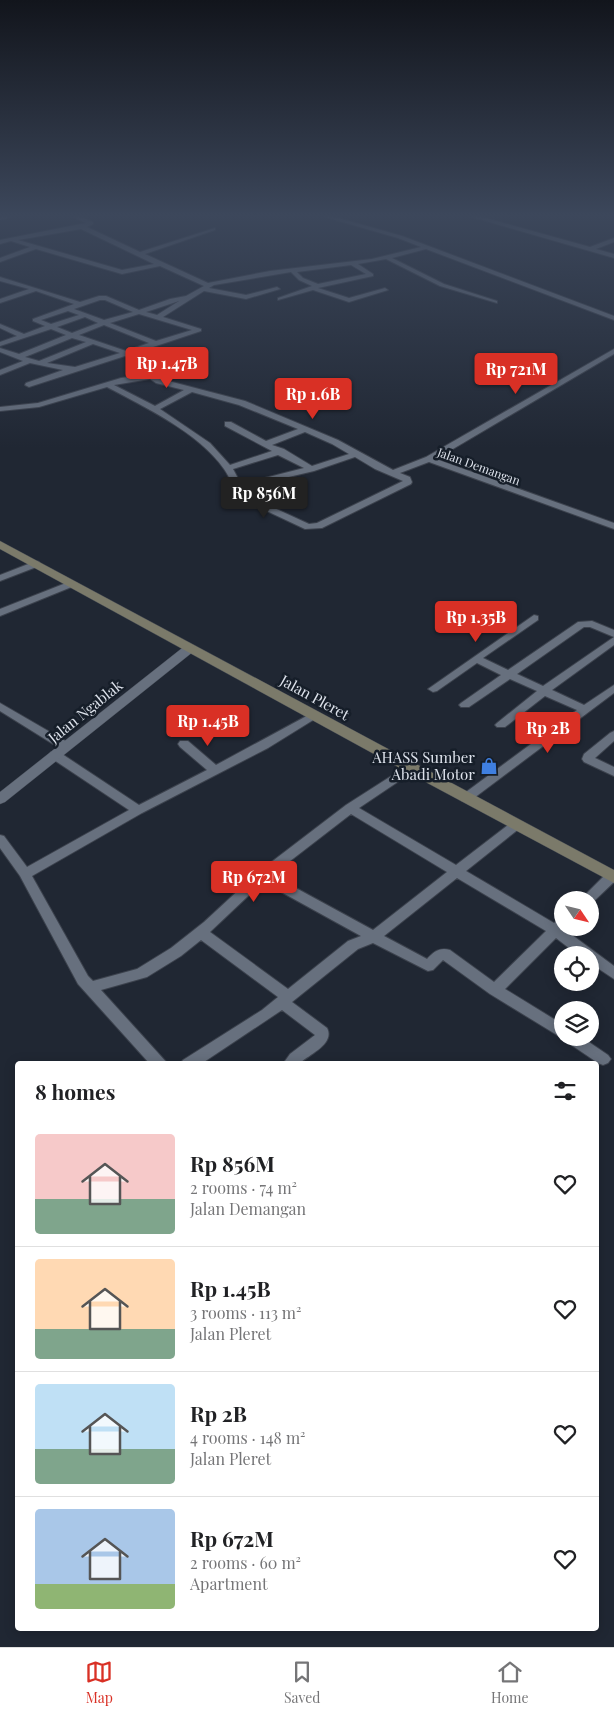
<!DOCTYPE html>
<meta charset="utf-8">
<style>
body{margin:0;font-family:"Playfair Display",serif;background:#f6f6f6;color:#202124;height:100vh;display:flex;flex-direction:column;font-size:19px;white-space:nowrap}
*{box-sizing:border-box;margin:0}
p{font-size:16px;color:#757577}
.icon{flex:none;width:28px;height:28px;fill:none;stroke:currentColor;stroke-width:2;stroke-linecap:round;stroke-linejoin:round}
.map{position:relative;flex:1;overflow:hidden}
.sheet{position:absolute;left:15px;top:1061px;width:584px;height:570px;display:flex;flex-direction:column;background:#fff;border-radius:5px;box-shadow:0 2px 12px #0003}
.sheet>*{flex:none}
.needle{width:32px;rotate:125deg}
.fabs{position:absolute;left:554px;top:891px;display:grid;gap:10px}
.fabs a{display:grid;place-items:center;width:45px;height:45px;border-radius:50%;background:#fff;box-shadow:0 2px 12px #0003;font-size:25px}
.price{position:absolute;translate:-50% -42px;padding:0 11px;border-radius:5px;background:#d93025;color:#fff;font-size:16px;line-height:32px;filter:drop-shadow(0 1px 2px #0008)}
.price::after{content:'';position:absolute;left:50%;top:30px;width:15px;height:11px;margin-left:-8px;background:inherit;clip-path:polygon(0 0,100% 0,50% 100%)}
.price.selected{background:#222;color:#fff}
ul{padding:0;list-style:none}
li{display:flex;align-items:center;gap:15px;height:125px;padding:0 20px}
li+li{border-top:1px solid #e0e0e0}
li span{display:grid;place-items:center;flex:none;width:140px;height:100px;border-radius:5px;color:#555}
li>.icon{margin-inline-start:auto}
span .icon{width:60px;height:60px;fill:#fffc;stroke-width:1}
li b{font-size:21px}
h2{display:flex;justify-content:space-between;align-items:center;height:60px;padding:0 20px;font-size:21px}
.dock{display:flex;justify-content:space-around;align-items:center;height:70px;border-top:1px solid #e0e0e0;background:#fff;font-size:14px;color:#757577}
.dock a{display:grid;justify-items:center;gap:2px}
.dock .selected{color:#d93025}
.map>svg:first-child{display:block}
</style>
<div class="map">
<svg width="614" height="1647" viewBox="0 0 614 1647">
<rect width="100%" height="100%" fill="#202733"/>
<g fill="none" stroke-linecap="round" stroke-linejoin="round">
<g stroke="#3c424d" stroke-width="2">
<path id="minor" d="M0,217h11l-11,3z
M73,217h8l12,5v2l-6,3 53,25 75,-24v2l-70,24 63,29 62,-12 102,-12 49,-12 -23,-9 -73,-21h10l67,19 212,80v4l-188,-71 -34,9 52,26 53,17v2l-57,-17 -54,-27 -28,5 15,10v2l-55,12 31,10 36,-10 3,2 -39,12 -36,-12 -35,10v-2l34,-12 -13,-6 -8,-8 -77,13 -5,3 37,7 31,-8 3,2 -34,10 -42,-8 -41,26 38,12v2l-69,23 26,14 -1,10 88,23 93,39 55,30 33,-13 188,-108v5l-178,105 178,64v6l-185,-67 -29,11 10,4 2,5 -1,2 -89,44 -17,1 -68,-32c-4,-9 -7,-20 -13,-28 -25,-36 -79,-62 -117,-82l-68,20 -39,4v-4l38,-4 83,-25 29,-4 1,-3 -26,-15 -96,31 -4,-2 1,-2 37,-13 -33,-7 -30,12v-5l23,-9 -23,-9v-4l19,6 47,-19 -15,-6 -51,17v-4l17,-6 -17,-8v-4l24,10 21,-8 -12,-5v-2l41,-15 -38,-13 -36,12v-4l29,-10 -29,-8v-4l80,25 19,-6h7l33,14 31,-11 16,-3 18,-10 -44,-20 -38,8 -86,-25 -36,13v-4l30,-11 -19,-6 -11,3v-4l86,-17zM81,229l73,35 -32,6 -104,-30zM351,265l15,9 -48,10 -15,-6 -6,-6zM100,300h5l28,12 -29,8 -30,-11zM179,301l-22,14 -11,-3zM68,311l11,4 -28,9 -10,-4zM139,314l53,16 -36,11 -46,-18zM85,317l13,6 -26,10 -15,-6zM104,325l45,18 -23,8 -47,-16zM72,338l14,4 -47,19 -14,-4zM93,344l27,9 -45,14 -28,-4zM150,379l6,4 28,7 -29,16 -41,-21zM192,392l47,13 59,24 -32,12 -35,-19h-6v4l47,25 -42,14 -20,-22 -50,-34zM305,432l27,12 17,10 -37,12 -28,-17 -12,-4zM278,455l26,13 -63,16 -8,-15zM355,457l20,12 28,12 -86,42 -8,1 -65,-30 -1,-6 71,-17z
M472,217h10l108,30 24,-9v4l-18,7 18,5v4z
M36,561l3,1v4l-39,15v-6z
M71,581l5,3 -2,2 -74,30v-7z
M534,615l4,1v4l-55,38 25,12 70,-48 14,-1 22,9v15l-62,45 32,15 30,-20v8l-144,108h-8l-2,-3 2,-3 115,-85 -32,-14 -40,31h-8l-2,-2 2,-2 40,-32 -27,-12 -41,28h-8l-2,-2 2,-2 40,-28 -24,-12 -40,28 -4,1 -5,-3zM584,627h6l24,10 -71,49 -26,-12z
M0,703l69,40 2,3 -6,4 -4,-1 -61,-38z
M314,712l6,3 -2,2 -50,31 -126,65 -110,63 56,100 5,5 44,-12 34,-21 33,-26 53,-49 89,-68 64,-41 6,4 -2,3 -55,37 97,57 56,-43h8l2,3 -2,3 -54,43 88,52 8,-5v10h4l-2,1 50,37v13l-24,-16v-8h-12l-22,-17 -51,51 57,35v13l-5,-2 -67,-41 -47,-34 -10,10 -5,1 -55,-28 -15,6 -66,53 35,26c8,15 -16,26 -26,34l1,2h-16l-1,-3 5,-7 25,-19 -33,-25 -81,54h-21l3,-4 79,-50 16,-13 -77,-57 -20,16 -34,21 -46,13 67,74h-18l-72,-80 -58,-108 -20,-28v-13l4,1 23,31 102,-57 -78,-52 -2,-3 2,-3h8l80,53 68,-35 -27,-23 -2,-3 2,-3h8l28,24zM351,814l96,58 -74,58 -101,-55zM457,878l89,53 -52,51 -44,-32c-11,-3 -16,2 -23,9l-43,-23zM263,882l98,54 -13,5 -60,48 -78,-57z
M614,731v10l-19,17 19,9v9l-30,-14 -2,-3 2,-5 26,-21z
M612,871l2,1v10l-22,21 -2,1v-4h-10l27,-27z
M565,1038h18l25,17 3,4 -3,4 -5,2 -5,-2 -31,-21z"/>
</g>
<g stroke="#3c424d" stroke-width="1">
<path id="tertiary" d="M190,644l6,4 -2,3 -189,151 -5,2v-12l186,-147z"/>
</g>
<g stroke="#3c424d" stroke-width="1">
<path id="secondary" d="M0,541l614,329v13l-209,-112 -405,-222z"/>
</g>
<use href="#minor" fill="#67707e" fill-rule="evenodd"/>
<use href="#tertiary" fill="#67707e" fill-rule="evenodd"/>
<use href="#secondary" fill="#7b7a6a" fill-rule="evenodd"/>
</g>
<linearGradient id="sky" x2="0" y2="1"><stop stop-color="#12151c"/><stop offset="0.48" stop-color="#3c475b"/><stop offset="1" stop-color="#3c475b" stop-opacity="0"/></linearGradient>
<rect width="614" height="448" fill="url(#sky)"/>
<defs>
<g id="shop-bare" transform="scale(1.35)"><path d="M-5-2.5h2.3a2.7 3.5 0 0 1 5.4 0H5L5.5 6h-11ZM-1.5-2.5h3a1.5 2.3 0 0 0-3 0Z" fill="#3f7fe0" stroke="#161e29" stroke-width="2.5" paint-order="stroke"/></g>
</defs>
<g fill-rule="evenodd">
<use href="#shop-bare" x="489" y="766"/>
</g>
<g text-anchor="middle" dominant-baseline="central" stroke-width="5" stroke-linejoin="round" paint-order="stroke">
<g font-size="12" fill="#dde2eb" stroke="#161e29">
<text transform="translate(479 466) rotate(20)">Jalan Demangan</text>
</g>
<g font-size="15" fill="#dde2eb" stroke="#161e29">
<text transform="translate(315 697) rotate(29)">Jalan Pleret</text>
<text transform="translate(85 711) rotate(-39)">Jalan Ngablak</text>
</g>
<g font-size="15" fill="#dde2eb" stroke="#161e29" text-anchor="end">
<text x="475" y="757">AHASS Sumber<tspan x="475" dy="17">Abadi Motor</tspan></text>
</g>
</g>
</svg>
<div class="fabs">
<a><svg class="needle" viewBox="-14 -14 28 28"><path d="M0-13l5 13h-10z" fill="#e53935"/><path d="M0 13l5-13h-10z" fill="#757577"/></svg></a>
<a><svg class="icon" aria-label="locate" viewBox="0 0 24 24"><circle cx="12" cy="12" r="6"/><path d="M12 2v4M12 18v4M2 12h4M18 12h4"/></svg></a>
<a><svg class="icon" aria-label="layers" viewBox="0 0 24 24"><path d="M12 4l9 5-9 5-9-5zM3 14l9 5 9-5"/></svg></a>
</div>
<b class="price" style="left:167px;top:389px">Rp 1.47B</b>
<b class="price" style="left:516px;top:395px">Rp 721M</b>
<b class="price" style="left:313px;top:420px">Rp 1.6B</b>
<b class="price selected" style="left:264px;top:519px">Rp 856M</b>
<b class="price" style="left:476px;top:643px">Rp 1.35B</b>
<b class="price" style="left:208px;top:747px">Rp 1.45B</b>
<b class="price" style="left:548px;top:754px">Rp 2B</b>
<b class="price" style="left:254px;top:903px">Rp 672M</b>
<section class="sheet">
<h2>8 homes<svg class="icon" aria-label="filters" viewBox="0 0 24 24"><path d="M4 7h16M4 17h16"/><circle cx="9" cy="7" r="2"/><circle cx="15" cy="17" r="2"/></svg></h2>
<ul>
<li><span style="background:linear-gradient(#f6c9c9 65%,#7fa58c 0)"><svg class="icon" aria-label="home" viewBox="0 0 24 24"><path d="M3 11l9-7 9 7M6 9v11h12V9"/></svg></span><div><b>Rp 856M</b><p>2 rooms · 74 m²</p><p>Jalan Demangan</p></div><svg class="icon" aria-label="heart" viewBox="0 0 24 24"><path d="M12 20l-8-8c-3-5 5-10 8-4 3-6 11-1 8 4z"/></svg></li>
<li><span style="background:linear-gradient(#ffd9b3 70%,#7fa58c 0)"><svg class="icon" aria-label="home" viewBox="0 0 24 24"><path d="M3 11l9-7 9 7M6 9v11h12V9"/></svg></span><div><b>Rp 1.45B</b><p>3 rooms · 113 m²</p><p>Jalan Pleret</p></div><svg class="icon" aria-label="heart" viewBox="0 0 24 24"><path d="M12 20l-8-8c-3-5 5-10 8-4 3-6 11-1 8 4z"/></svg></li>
<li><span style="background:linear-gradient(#bfe0f5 65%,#7fa58c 0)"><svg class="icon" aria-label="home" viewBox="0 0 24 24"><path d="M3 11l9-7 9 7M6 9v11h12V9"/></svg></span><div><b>Rp 2B</b><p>4 rooms · 148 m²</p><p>Jalan Pleret</p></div><svg class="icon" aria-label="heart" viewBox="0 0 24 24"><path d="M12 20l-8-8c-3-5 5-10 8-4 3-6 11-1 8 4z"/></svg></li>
<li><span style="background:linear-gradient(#a9c7e8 75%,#8fb573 0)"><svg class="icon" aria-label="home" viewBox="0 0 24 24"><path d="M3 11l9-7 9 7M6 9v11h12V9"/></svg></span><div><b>Rp 672M</b><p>2 rooms · 60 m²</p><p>Apartment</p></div><svg class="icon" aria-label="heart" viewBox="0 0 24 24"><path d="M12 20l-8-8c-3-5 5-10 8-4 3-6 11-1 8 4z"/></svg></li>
</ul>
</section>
</div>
<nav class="dock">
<a class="selected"><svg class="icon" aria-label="map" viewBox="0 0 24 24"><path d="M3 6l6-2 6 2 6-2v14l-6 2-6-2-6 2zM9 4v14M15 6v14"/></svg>Map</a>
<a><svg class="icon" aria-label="saved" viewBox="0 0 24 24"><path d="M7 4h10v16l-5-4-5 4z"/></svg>Saved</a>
<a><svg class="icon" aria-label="home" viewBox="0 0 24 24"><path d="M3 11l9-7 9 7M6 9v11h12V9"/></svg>Home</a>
</nav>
